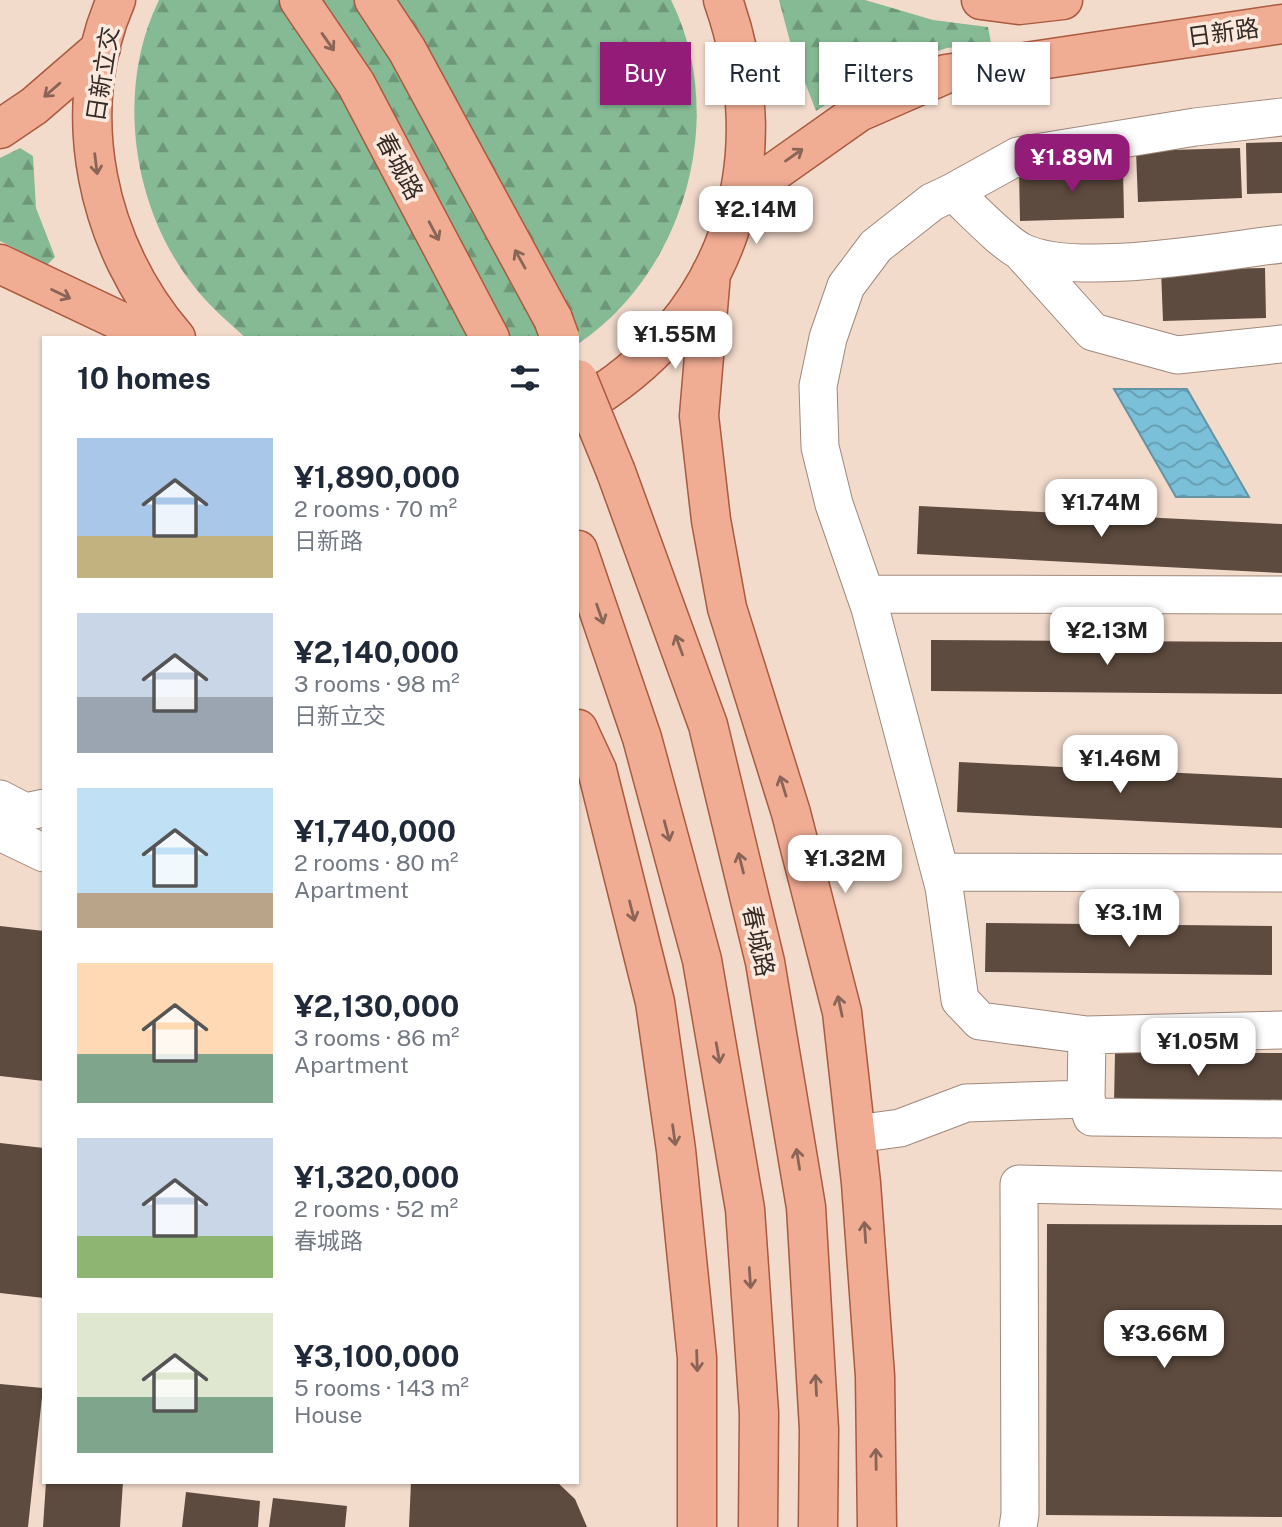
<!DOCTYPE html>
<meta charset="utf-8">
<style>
body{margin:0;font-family:"Public Sans","Noto Sans SC",sans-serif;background:#f6f6f7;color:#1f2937;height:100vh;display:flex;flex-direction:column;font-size:26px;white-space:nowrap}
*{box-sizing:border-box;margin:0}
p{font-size:23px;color:#747a83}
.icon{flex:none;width:38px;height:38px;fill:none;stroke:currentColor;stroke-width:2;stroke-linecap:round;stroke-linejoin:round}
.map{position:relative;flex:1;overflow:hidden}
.panel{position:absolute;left:42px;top:336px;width:537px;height:1148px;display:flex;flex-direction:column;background:#fff;border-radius:0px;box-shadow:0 2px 5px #0004}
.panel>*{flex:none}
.hud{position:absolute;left:600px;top:42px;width:576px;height:63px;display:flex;gap:14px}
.price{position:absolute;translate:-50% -60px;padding:0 16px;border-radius:14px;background:#fff;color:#222;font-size:23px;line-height:46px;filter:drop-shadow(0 2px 4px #0008)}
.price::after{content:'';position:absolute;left:50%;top:42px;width:21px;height:16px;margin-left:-10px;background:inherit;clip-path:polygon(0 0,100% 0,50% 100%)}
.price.selected{background:#931c79;color:#fff}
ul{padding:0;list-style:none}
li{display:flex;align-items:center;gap:21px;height:175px;padding:0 35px}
li span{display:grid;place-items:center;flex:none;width:196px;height:140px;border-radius:0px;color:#555}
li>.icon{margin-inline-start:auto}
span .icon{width:84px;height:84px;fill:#fffc;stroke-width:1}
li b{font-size:30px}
h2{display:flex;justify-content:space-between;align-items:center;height:84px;padding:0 35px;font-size:30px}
.tag{padding:0 24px;border-radius:0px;background:#fff;box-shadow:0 2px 5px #0004;font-size:24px;line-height:63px}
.tag.selected{background:#931c79;color:#fff}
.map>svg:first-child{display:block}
</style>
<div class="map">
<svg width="1282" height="1527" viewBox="0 0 1282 1527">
<defs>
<pattern id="forest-firs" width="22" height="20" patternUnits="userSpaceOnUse" patternTransform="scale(1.75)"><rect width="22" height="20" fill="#85ba94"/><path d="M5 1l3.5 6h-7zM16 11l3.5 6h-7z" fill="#6e9779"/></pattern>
<pattern id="water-waves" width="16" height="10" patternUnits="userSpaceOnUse" patternTransform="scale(1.75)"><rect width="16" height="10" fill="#7ac0d8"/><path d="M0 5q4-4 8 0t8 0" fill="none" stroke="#659caf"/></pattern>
</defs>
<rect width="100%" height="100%" fill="#f3dbcc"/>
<path fill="url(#forest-firs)" d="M159,0h512c58,116 14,272 -93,344v-6h-332c-19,-17 -38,-33 -53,-53 -61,-77 -78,-196 -34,-285z
M779,0h86l68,20 55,7 3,16 -44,5 -65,22 -66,41 -24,-62z
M20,148l13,8 3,52 19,49 -8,8 -47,-24v-83z"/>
<path fill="url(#water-waves)" stroke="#6593a3" stroke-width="2" d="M1114,389h73l62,108h-73z"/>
<path fill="#5e4b3f" d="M1282,142v51l-35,1 -1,-51z
M1240,148l2,50 -104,4 -2,-51z
M1123,167l1,51 -104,3 -1,-51z
M1265,268l1,50 -103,3 -2,-51z
M919,506l363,18v49l-365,-19z
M931,640l351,2v52l-351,-3z
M959,762l323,16v50l-325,-16z
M986,923l286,3v49l-287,-3z
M0,926l44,5v150l-44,-5z
M1115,1052l167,1v51l-168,-1z
M0,1143l44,5v150l-44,-5z
M1047,1224l235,1v292l-236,-2z
M0,1384l43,4 -15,139h-28z
M46,1482h77l-3,45h-77z
M411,1482h146l18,17 12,28h-178z
M186,1492l74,9 -2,26h-76z
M273,1498l74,8 -2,21h-76z"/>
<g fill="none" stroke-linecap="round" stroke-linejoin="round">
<g stroke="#9f897c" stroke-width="39">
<path id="minor" d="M953,192l65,-36 177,-29 87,-10
M1021,252l72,80 84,23 105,-11
M865,594l417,1
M0,799l25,13 19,-4
M0,832l44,21
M940,872l342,1
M1087,1035l-107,-14 -20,-21 -16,-113 -74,-279 -36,-104 -14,-57 -2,-61 10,-48 18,-52 30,-40 56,-44 21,-10c18,16 50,51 69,60 53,26 197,-1 260,-8
M1086,1099l6,18 190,2
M856,1134l44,-6 66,-25 120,-4 1,-64 195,-5
M1018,1527l2,-13 -1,-330 263,6"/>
</g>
<g stroke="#a95a3f" stroke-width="41">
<path id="major" d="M116,0c-49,112 -19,247 60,338
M299,0l57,84 134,254
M374,0l33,50 146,269
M981,0l38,5 44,-5
M0,129l34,-23 67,-58
M740,196l119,-84 87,-38 336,-50
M0,264l156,74
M711,273l-12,143 12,104 16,88 64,205 51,199 19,171 14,193 2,151
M578,408c152,-87 202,-246 145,-408
M616,472l92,253 57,237 41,245 13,222 -1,98
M578,550l64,188 60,222 43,249 14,204 -1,114
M578,729l19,41 58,232 21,148 21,208v169"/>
</g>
<use href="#minor" stroke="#fff" stroke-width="37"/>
<use href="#major" stroke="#f1ac94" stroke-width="38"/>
<g stroke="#a95a3f" stroke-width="41" stroke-linecap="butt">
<path id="major-bridge" d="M553,319l7,19
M578,379l38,93"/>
</g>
<use href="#major-bridge" stroke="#f1ac94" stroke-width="38"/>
</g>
<defs><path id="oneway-shaft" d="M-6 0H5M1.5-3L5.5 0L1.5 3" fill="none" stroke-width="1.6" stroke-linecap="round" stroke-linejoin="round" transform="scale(1.75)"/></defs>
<g stroke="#896558">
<use href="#oneway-shaft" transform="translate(328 42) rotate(55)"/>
<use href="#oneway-shaft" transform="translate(52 90) rotate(139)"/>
<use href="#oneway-shaft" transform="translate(794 155) rotate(-35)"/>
<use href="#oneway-shaft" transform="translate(96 164) rotate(83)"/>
<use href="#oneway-shaft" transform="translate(434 231) rotate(62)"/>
<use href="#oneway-shaft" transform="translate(520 259) rotate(-119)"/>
<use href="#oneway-shaft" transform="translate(61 294) rotate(26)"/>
<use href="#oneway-shaft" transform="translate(600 614) rotate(71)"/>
<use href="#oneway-shaft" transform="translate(679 645) rotate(-110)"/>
<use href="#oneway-shaft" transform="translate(783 786) rotate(-107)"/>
<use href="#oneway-shaft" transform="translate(667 831) rotate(75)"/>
<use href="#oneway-shaft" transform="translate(741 863) rotate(-104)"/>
<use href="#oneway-shaft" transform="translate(632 911) rotate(76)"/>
<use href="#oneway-shaft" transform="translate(840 1006) rotate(-102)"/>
<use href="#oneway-shaft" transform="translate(718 1053) rotate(80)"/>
<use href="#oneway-shaft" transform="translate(674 1135) rotate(82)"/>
<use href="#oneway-shaft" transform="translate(798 1159) rotate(-99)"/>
<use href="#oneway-shaft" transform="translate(865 1232) rotate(-94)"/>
<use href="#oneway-shaft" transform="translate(750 1278) rotate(86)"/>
<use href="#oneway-shaft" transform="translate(697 1361) rotate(88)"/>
<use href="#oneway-shaft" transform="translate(816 1385) rotate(-93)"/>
<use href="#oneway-shaft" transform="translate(876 1459) rotate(-91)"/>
</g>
<g text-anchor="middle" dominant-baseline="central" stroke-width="7" stroke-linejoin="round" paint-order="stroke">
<g font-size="24" fill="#342b26" stroke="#fce9dd">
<text transform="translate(1223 32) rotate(-8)">日新路</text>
<text transform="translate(102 74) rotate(-81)">日新立交</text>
<text transform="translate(400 166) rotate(62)">春城路</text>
<text transform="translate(759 941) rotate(78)">春城路</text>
</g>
</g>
</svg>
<b class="price selected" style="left:1072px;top:194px">¥1.89M</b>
<b class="price" style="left:756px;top:246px">¥2.14M</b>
<b class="price" style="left:675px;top:371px">¥1.55M</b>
<b class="price" style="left:1101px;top:539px">¥1.74M</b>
<b class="price" style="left:1107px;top:667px">¥2.13M</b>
<b class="price" style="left:1120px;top:795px">¥1.46M</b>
<b class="price" style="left:845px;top:895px">¥1.32M</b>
<b class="price" style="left:1129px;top:949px">¥3.1M</b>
<b class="price" style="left:1198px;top:1078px">¥1.05M</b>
<b class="price" style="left:1164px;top:1370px">¥3.66M</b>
<div class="hud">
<a class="tag selected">Buy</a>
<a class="tag">Rent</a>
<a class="tag">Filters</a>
<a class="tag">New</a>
</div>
<section class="panel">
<h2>10 homes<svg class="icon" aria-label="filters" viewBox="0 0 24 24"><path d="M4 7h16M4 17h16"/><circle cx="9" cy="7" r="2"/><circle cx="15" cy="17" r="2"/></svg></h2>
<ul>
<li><span style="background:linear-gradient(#a9c7e8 70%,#c2b280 0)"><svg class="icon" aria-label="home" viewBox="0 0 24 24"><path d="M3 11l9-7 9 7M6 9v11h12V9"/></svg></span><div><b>¥1,890,000</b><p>2 rooms · 70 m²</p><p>日新路</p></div></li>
<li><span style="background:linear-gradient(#c9d6e8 60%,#9aa5b1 0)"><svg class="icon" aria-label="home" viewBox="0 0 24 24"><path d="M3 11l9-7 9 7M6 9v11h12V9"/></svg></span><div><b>¥2,140,000</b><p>3 rooms · 98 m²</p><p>日新立交</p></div></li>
<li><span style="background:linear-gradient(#bfe0f5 75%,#b9a48a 0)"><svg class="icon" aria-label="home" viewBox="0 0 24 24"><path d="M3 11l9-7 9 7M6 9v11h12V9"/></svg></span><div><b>¥1,740,000</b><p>2 rooms · 80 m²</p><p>Apartment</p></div></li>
<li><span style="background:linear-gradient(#ffd9b3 65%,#7fa58c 0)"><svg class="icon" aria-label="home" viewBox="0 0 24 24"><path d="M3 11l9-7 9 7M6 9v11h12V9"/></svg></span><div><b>¥2,130,000</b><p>3 rooms · 86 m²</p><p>Apartment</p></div></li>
<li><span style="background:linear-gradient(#c9d6e8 70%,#8fb573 0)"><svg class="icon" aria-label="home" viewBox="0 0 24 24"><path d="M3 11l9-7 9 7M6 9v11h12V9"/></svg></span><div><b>¥1,320,000</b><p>2 rooms · 52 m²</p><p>春城路</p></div></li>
<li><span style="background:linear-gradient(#dfe7d0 60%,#7fa58c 0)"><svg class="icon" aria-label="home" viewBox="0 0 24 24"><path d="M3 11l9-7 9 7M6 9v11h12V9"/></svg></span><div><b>¥3,100,000</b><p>5 rooms · 143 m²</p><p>House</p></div></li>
</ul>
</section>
</div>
